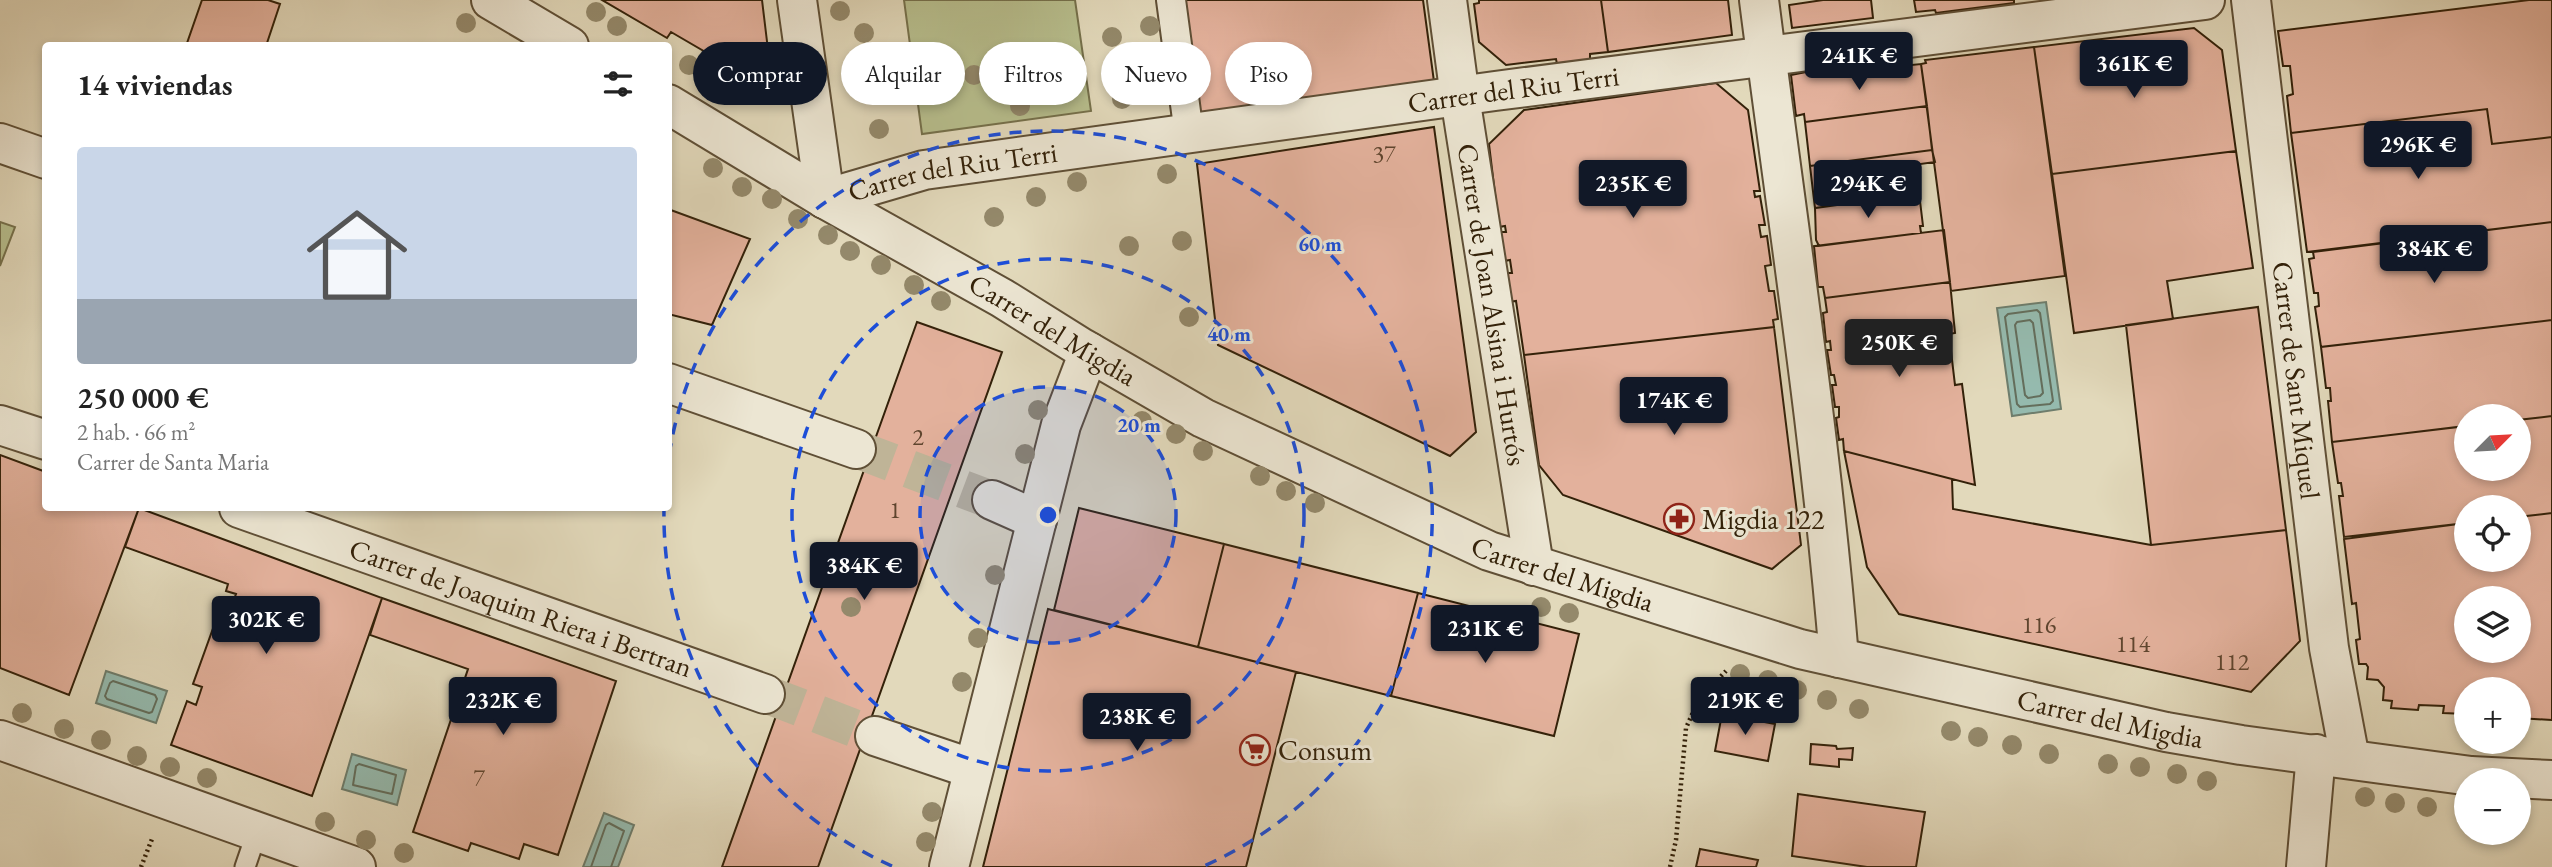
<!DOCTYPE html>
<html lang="es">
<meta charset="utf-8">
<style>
body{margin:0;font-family:"EB Garamond",serif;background:#f2f2f2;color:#222;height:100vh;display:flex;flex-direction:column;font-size:26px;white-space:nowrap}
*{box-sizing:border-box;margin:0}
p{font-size:23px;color:#767676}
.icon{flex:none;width:38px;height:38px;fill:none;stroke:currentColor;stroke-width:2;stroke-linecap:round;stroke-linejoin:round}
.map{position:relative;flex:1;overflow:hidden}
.panel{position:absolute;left:42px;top:42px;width:630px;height:469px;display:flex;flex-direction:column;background:#fff;border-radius:7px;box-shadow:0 4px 10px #0003}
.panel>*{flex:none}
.guide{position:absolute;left:693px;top:42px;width:665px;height:63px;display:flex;gap:14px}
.needle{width:46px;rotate:66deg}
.tools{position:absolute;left:2454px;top:404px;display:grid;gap:14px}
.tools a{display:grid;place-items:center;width:77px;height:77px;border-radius:50%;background:#fff;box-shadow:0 4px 10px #0003;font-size:35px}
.price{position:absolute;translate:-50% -60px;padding:0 16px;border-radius:7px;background:#111827;color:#fff;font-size:23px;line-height:46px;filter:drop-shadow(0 2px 4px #0008)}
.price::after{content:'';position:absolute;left:50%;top:42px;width:21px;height:16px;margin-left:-10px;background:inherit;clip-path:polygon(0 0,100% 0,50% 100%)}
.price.active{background:#222;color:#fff}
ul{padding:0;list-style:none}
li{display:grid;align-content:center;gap:14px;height:371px;padding:0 35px}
li span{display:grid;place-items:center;height:217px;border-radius:7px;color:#555}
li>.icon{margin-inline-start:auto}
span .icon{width:126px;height:126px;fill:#fffc;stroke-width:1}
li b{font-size:30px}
h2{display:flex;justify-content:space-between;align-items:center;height:84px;padding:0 35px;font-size:30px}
.pill{padding:0 24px;border-radius:32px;background:#fff;box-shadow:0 4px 10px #0003;font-size:24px;line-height:63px}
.pill.active{background:#111827;color:#fff}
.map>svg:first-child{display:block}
</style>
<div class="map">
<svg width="2552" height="867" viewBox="0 0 2552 867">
<rect width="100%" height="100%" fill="#e2d9bb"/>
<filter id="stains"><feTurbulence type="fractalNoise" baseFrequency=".00286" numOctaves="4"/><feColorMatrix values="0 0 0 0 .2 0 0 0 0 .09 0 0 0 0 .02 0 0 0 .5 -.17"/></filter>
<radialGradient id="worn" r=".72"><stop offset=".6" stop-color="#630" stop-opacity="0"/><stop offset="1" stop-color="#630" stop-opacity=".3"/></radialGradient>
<path fill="#b7be8d" stroke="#75704b" stroke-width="2" d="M904,0h171l16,111 -169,23z
M0,222l15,5 -15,39z"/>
<path fill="#95baae" stroke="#6e7d6c" stroke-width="2" d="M2046,302l15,107 -49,7 -15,-108z
M106,671l61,20 -11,32 -60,-20z
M352,754l54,16 -9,35 -55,-16z
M604,813l30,12 -16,42h-35z"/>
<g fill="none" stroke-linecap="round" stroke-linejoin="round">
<path stroke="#646e5c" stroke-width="2" d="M2037,310l3,3 13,88 -3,3 -30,3 -3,-3 -12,-87 3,-3z
M2030,320l3,3 10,70 -3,3 -12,2 -3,-3 -10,-70 2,-3z
M113,681l42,14 2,4 -5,13 -3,1 -42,-14 -2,-3 5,-13z
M359,764l37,11 -4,19 -39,-9 3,-19z
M591,867l15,-42 3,-2 15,8 -13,36"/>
</g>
<path fill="#e3b19c" stroke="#332109" stroke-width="2" fill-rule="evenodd" d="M202,0h66l12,4 -14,42h-80z
M602,0h160l7,58 -24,17 -74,-43 -4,6z
M1180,0h243l12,89 -240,32z
M1479,0h122l7,52 -18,2v6l-33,4 -1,-5 -50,6 -27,-23 -5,-38 5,-1z
M1601,0h127l4,35 -124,17z
M1823,0h48l2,18 -81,10 -3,-23z
M1914,0h100v3l-78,10 -1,-3 -19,2z
M2529,0h23v137l-60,7 -5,-35 -196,24 -4,-37 6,-2 -3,-28h-7l-5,-35z
M2194,28l28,22 14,101 -184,23 -18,-127z
M2034,47l31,229 -114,15 -30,-227 5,-1 -1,-3z
M1902,63v3l19,-2 6,42 -122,16 -1,-8 -8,2 -5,-41 20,-4v3l15,-2 1,3 32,-3v-4z
M1716,83l32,27 12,81h-6l1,6 5,-1 5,29h-6l2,12 6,-1 4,29 -6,1 4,25h5l4,28 -5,1 1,7 -250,28 -8,-54 -7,1 -3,-29h6l-2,-13 -6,1 -4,-29h6l-1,-6 -6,1 -10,-83 35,-34z
M1927,106l5,44 -122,16 -5,-44z
M2487,109l5,35 60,-7v85l-245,30 -16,-119z
M1434,127l42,305 -26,24 -232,-111 -21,-181z
M1932,150l3,12 -22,3 3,29 -101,14 -5,-42z
M2236,151l17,117 -86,13 6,38 -99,14 -22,-159z
M1916,194l1,7h3l3,25h-3l1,7 -102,13 -3,-6 -1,-32z
M668,209l82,30 -38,86 -44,-11z
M2552,222v98l-231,27 -6,-40 4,-1 -1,-13h-4l-5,-34 5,-1 -1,-6z
M1944,230l6,52 -125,16 -2,-11h-5l-4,-41z
M1950,282l5,51 -6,1 6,51 7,-1 13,101 -131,-34 -1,-12 -4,1 -3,-22 3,-1v-10h-4l-3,-22h4l-2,-10h-3l-4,-25h4l-1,-9 -4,1 -3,-29 4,-1 -2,-14z
M2258,307l28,223 -135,15 -25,-220z
M2552,320v96l-34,4v-4h-52v10l-134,16 -4,-41h3l-1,-13h-4l-5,-41z
M917,322l85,30 -184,515h-96z
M1774,327l27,218 -29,24 -209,-74 -24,-30 -15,-110z
M2552,416v97l-34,4v-9h-52v15l-122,14 -5,-41h4l-2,-13h-3l-6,-41 134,-16v43h52v-49z
M1844,451l108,28 1,30 198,36 135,-15 14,111 -49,51 -352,-78 -32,-47z
M0,455l46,17v36h93l-70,187 -69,-27z
M139,508l243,90 -70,198 -141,-51 16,-44 9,4 6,-18 -9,-3 27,-75 9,3 7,-18 -10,-3 2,-7 -103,-37z
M1079,508l145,36 -26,103 -144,-37z
M2552,513v207l-34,-2v-28h-52v24l-23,-1 1,-7 -25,-1 -1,5 -27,-2 1,-7 -9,-1 1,-13 -6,-7 -11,-1 1,-12 -2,-3h-7l-3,-24 4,-1 -4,-36 -4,1 -8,-65 122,-16v37h52v-43zM2466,598h52v53h-52z
M1224,544l194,49 -27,103 -193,-49z
M1418,593l161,41 -25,102 -163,-40z
M382,598l234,83 -58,174 -34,-11 -5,15 -48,-16 -3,8 -55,-19 55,-163 -98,-34z
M1048,609l248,63 -50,195h-263z
M1722,714l53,10 -7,37 -53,-10z
M1811,744l25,2 1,3 16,-1 -1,12 -13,-1v8l-29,-3z
M1798,794l127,18 -9,55h-49l-75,-11z
M1700,849l58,11 -2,7h-60z"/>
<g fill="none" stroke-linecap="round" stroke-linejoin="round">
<path stroke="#bfb497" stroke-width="38" stroke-dasharray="38 19" stroke-linecap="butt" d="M856,449l136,51
M765,694l110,42"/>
<g stroke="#5f4f36" stroke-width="23">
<path id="service" d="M245,867l12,-35"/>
</g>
<g stroke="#5f4f36" stroke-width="32">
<path id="pedestrian" d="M1171,0l18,134"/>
</g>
<g stroke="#5f4f36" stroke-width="42">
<g id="minor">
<path d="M491,0l78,46"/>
<path d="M797,0l28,199"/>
<path id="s1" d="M1447,0l13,97 74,469"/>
<path d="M1759,0c28,219 62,437 80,658"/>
<path id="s2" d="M2251,0l78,648 21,111"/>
<path id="s3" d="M668,104l157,95 177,99 80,50 121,70 286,133 311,98 366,83 75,13 230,31 81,4"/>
<path d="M0,143l46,16"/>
<path id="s4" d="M825,199l99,-29 571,-79 710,-91"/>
<path d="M668,383l188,66"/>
<path d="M0,425l46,15"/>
<path d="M992,500l45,20"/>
<path id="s5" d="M239,508l526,186"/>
<path d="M875,736l98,33"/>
<path d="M949,867l112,-442 28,-73"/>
<path d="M2306,867l10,-113"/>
</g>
</g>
<g stroke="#5f4f36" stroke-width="42">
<path id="tertiary" d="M0,740l356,127"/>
</g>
<path stroke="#332109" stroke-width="4.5" stroke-dasharray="2 3.5" stroke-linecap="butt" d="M141,867l11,-28
M1670,867l6,-27 10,-112 13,-29 27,-28"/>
<use href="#service" stroke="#ece6d3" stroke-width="19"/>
<use href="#pedestrian" stroke="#ece6d3" stroke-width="28"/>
<use href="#minor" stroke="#ece6d3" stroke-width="38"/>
<use href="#tertiary" stroke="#ece6d3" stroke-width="38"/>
</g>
<g fill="#94896b">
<circle cx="840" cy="11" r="10"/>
<circle cx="596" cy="12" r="10"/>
<circle cx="466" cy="23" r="10"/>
<circle cx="617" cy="26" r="10"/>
<circle cx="1150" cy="26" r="10"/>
<circle cx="864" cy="33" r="10"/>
<circle cx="1112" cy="37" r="10"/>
<circle cx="882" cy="52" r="10"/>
<circle cx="1152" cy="60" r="10"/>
<circle cx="689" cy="65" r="10"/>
<circle cx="1060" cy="66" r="10"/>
<circle cx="1115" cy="69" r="10"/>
<circle cx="974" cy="75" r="10"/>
<circle cx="926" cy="81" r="10"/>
<circle cx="863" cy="84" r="10"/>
<circle cx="1157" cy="95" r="10"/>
<circle cx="1122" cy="99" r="10"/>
<circle cx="1020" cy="106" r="10"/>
<circle cx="879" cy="129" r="10"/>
<circle cx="713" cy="168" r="10"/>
<circle cx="1167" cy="174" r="10"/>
<circle cx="1077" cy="182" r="10"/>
<circle cx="742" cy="187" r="10"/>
<circle cx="1036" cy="197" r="10"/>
<circle cx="772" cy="199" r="10"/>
<circle cx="994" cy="217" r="10"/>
<circle cx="798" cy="219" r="10"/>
<circle cx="828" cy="235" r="10"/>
<circle cx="1182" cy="241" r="10"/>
<circle cx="1129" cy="246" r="10"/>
<circle cx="850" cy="251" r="10"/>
<circle cx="881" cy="265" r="10"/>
<circle cx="914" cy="285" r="10"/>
<circle cx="941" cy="301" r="10"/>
<circle cx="1189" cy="317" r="10"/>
<circle cx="1038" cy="410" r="10"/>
<circle cx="1142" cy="421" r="10"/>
<circle cx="1176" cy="434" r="10"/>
<circle cx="1203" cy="451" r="10"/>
<circle cx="1025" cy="454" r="10"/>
<circle cx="1260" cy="476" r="10"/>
<circle cx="1286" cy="491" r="10"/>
<circle cx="1315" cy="503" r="10"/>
<circle cx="995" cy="575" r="10"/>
<circle cx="851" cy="607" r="10"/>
<circle cx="1541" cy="607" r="10"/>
<circle cx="1569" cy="613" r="10"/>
<circle cx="978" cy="638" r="10"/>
<circle cx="1740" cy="674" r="10"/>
<circle cx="1768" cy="680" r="10"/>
<circle cx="962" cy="682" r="10"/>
<circle cx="1797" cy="690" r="10"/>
<circle cx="1827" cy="700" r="10"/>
<circle cx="1859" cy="709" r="10"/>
<circle cx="22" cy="713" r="10"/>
<circle cx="64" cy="729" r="10"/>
<circle cx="1951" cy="731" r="10"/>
<circle cx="1978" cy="737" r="10"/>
<circle cx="101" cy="740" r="10"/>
<circle cx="2012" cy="745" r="10"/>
<circle cx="2049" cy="754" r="10"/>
<circle cx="137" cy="756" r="10"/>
<circle cx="2108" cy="764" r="10"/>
<circle cx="170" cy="767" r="10"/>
<circle cx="2140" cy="767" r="10"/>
<circle cx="2177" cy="774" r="10"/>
<circle cx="207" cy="778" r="10"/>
<circle cx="2207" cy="781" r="10"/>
<circle cx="2365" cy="797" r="10"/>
<circle cx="2395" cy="803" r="10"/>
<circle cx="2427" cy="807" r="10"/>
<circle cx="932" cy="812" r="10"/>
<circle cx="325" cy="822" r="10"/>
<circle cx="366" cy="840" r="10"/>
<circle cx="926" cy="842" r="10"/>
<circle cx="404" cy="853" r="10"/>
</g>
<circle cx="1048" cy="515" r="128" fill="#1d4ed8" fill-opacity=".12"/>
<g fill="none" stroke="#1d4ed8" stroke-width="3.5" stroke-dasharray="12 9">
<circle cx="1048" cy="515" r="128"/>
<circle cx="1048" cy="515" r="256"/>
<path d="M892 866A384 384 0 0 1 664 508M669 455A384 384 0 1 1 1204 866"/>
</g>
<defs>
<g id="pharmacy-ring" transform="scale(1.575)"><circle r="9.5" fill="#ece6d3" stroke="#8f2418" stroke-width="1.5"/><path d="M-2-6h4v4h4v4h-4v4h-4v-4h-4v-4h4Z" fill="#8f2418"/></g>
<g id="supermarket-ring" transform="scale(1.575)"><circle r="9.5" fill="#ece6d3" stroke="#8f2418" stroke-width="1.5"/><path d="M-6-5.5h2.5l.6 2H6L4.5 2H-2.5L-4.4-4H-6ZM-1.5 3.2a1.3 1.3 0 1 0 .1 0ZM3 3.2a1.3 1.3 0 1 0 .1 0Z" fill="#8f2418"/></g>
</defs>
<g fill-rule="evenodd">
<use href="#pharmacy-ring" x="1679" y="519"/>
<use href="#supermarket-ring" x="1255" y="750"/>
</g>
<g text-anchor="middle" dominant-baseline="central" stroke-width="6" stroke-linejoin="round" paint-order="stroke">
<g font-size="24" fill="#5f452e">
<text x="1384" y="153">37</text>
<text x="918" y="436">2</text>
<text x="895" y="509">1</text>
<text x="2039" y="624">116</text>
<text x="2133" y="643">114</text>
<text x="2232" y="661">112</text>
<text x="479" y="777">7</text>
</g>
<g font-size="28" fill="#332109" stroke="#ece6d3">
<text stroke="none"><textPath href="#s4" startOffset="698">Carrer del Riu Terri</textPath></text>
<text stroke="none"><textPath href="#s4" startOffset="131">Carrer del Riu Terri</textPath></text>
<text stroke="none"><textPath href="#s1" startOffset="308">Carrer de Joan Alsina i Hurtós</textPath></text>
<text stroke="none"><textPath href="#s3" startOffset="446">Carrer del Migdia</textPath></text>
<text stroke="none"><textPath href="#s2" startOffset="383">Carrer de Sant Miquel</textPath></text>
<text stroke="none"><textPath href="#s3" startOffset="1013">Carrer del Migdia</textPath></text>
<text stroke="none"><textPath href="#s5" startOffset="299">Carrer de Joaquim Riera i Bertran</textPath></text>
<text stroke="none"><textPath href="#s3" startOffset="1580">Carrer del Migdia</textPath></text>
</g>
<g font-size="28" fill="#332109" stroke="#ece6d3" text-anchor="start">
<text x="1702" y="519">Migdia 122</text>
<text x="1278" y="750">Consum</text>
</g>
</g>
<circle cx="1048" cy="515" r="10" fill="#1d4ed8" stroke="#ece6d3" stroke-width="3.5"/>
<g font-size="21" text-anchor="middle" font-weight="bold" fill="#1d4ed8" stroke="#ece6d3" stroke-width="6" stroke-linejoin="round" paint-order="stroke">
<text x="1320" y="251">60 m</text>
<text x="1229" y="341">40 m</text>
<text x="1139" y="432">20 m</text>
</g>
<rect width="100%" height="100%" filter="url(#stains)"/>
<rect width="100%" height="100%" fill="url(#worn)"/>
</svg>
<div class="tools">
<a><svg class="needle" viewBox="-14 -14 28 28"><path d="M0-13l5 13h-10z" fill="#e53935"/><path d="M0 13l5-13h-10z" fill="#767676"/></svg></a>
<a><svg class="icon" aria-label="locate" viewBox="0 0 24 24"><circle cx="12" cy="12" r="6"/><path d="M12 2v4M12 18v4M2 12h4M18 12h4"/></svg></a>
<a><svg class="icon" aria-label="layers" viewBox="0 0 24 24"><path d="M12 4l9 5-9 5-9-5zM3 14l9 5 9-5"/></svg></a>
<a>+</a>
<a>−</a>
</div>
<b class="price" style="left:1859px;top:92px">241K €</b>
<b class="price" style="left:2134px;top:100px">361K €</b>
<b class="price" style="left:2418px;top:181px">296K €</b>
<b class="price" style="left:1633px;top:220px">235K €</b>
<b class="price" style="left:1868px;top:220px">294K €</b>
<b class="price" style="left:2434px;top:285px">384K €</b>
<b class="price active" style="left:1899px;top:379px">250K €</b>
<b class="price" style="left:1674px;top:437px">174K €</b>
<b class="price" style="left:864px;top:602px">384K €</b>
<b class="price" style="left:266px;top:656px">302K €</b>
<b class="price" style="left:1485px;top:665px">231K €</b>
<b class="price" style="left:503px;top:737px">232K €</b>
<b class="price" style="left:1745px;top:737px">219K €</b>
<b class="price" style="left:1137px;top:753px">238K €</b>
<div class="guide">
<a class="pill active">Comprar</a>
<a class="pill">Alquilar</a>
<a class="pill">Filtros</a>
<a class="pill">Nuevo</a>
<a class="pill">Piso</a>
</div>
<section class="panel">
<h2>14 viviendas<svg class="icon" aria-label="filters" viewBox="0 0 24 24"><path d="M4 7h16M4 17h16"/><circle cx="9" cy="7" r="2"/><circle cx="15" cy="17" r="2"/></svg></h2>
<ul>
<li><span style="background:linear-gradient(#c9d6e8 70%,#9aa5b1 0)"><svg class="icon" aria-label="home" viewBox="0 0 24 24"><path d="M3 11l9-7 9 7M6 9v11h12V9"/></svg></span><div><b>250 000 €</b><p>2 hab. · 66 m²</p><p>Carrer de Santa Maria</p></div></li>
</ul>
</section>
</div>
